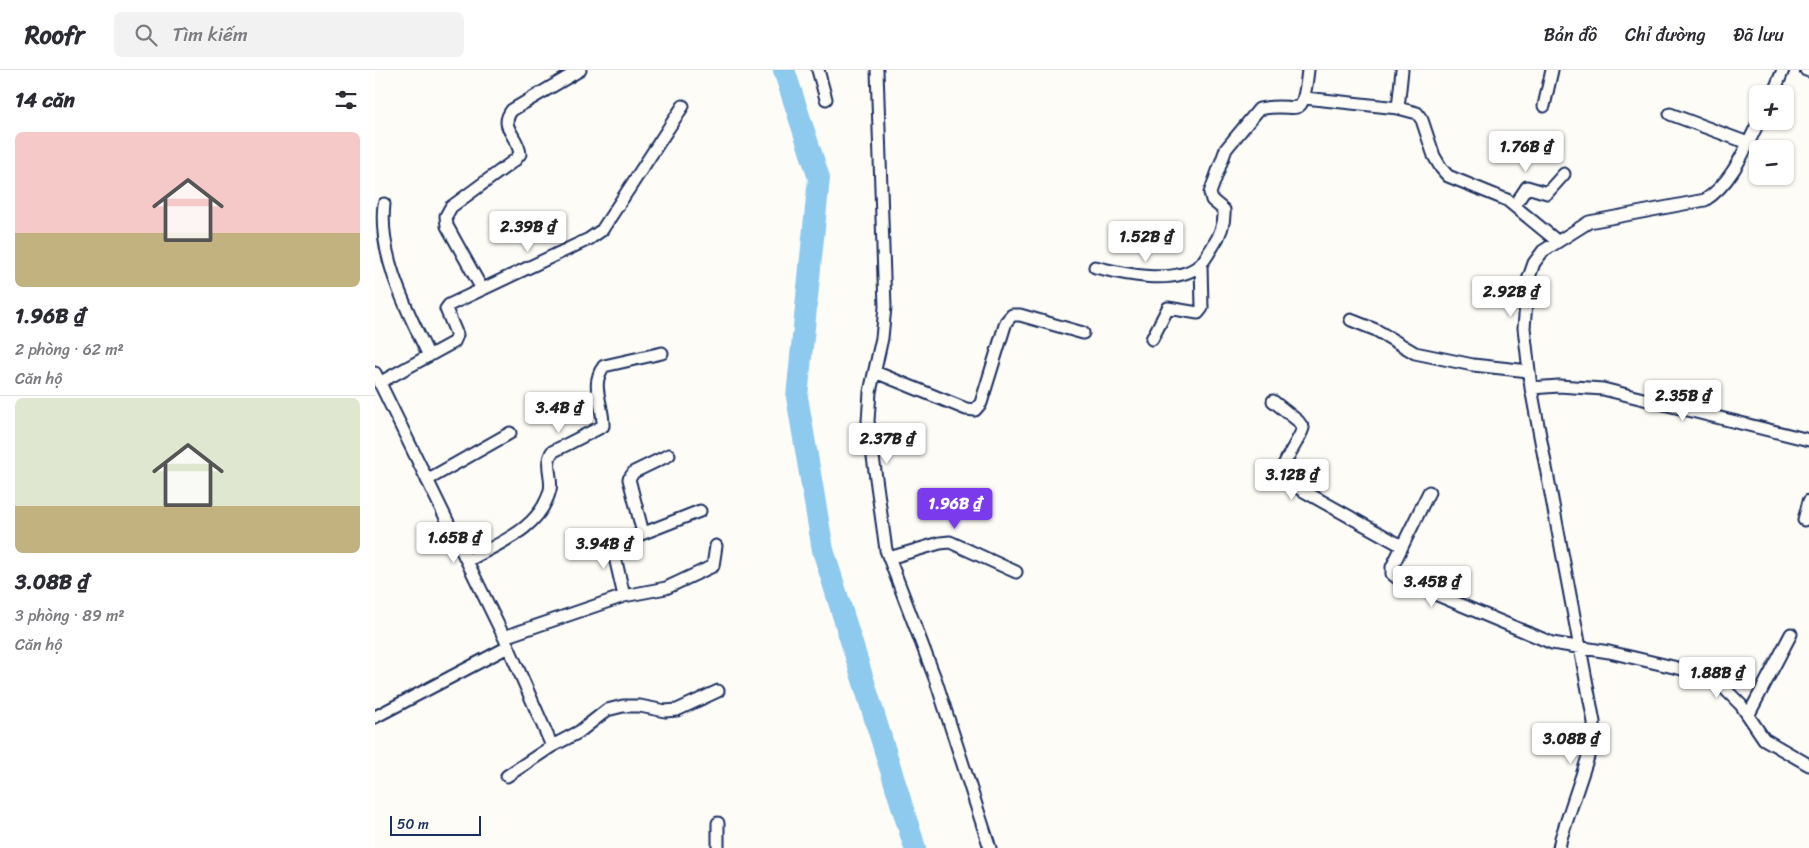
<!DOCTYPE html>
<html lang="vi">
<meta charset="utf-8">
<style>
body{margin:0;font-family:Sriracha,sans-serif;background:#f2f2f3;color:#2b2b33;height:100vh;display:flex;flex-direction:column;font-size:19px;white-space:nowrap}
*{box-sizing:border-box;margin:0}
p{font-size:16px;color:#7c7c81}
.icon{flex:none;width:28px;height:28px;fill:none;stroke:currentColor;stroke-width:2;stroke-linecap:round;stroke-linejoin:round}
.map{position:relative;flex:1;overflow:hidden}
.details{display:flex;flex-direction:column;background:#fff;width:375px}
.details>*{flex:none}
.buttons{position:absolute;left:1374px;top:15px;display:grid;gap:10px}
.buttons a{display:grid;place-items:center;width:45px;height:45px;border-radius:8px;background:#fff;box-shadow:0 1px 4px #0004;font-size:25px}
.scale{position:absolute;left:15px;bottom:12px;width:91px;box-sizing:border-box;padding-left:5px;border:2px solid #1b2f5e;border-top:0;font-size:14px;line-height:18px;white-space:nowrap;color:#1b2f5e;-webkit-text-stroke:4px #fdfcf7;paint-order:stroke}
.price{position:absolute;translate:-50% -42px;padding:0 11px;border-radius:5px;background:#fff;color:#222;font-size:16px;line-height:32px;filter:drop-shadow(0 1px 2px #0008)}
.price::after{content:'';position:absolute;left:50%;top:30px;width:15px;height:11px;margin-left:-8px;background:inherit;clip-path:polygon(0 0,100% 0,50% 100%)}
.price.selected{background:#7c3aed;color:#fff}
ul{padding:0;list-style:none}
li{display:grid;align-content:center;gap:10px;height:265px;padding:0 15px}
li+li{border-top:1px solid #e1e1e2}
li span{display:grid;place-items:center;height:155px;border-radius:8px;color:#555}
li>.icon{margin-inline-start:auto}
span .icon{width:90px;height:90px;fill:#fffc;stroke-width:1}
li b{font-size:21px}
h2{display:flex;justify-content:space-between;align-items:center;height:60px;padding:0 15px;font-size:21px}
header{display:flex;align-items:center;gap:30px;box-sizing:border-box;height:70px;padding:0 25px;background:#fff;border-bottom:1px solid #e1e1e2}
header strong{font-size:24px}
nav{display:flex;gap:28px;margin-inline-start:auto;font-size:18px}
.search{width:350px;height:45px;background:#f2f2f3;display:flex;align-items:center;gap:12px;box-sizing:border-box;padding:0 18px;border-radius:8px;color:#7c7c81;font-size:19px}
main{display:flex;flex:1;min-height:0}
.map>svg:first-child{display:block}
</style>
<header>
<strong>Roofr</strong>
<div class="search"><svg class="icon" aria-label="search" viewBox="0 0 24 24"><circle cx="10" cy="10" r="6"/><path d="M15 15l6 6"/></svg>Tìm kiếm</div>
<nav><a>Bản đồ</a><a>Chỉ đường</a><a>Đã lưu</a></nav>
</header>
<main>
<section class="details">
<h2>14 căn<svg class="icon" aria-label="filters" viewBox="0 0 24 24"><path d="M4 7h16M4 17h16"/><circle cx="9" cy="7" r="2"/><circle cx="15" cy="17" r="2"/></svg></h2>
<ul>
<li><span style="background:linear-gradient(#f6c9c9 65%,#c2b280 0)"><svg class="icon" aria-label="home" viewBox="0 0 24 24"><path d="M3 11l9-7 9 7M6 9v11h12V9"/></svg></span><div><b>1.96B ₫</b><p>2 phòng · 62 m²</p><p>Căn hộ</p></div></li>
<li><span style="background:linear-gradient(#dfe7d0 70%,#c2b280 0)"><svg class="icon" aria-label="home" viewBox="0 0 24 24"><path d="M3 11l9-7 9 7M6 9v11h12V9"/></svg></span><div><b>3.08B ₫</b><p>3 phòng · 89 m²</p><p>Căn hộ</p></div></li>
</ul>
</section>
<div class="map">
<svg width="1434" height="778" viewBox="0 0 1434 778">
<rect width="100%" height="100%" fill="#fdfcf7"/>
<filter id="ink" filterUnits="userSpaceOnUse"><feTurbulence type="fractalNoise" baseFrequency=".02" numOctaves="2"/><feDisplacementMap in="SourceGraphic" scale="10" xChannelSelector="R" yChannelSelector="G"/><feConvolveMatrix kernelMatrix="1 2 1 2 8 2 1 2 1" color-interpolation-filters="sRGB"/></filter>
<g filter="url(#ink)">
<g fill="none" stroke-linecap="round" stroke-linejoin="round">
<path stroke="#8ec9ee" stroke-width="22" d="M409,0l35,108 -22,219 26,153 92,298"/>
<g stroke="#1b2f5e" stroke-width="15">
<path id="street" d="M443,0l8,29
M502,0l8,237 -3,31 -12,54 -2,29 18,129 50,131 54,167
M1431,0l3,1
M1398,24l10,-24
M930,28l93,10 19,5 5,7 12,36 7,12 7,8 59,24 50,41
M1169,36l8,-36
M1023,38l4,-38
M1295,44l78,29
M9,134c-6,52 23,106 45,152
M1140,135l12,-18 20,6 17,-19
M720,197c28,7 80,19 105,-2 5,-5 9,-13 13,-19 7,-10 12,-24 11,-36l-12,-10 -2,-7 16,-44 33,-40c40,-9 43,17 49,-39
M107,219l-35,-63 -1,-10 5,-9 64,-47 5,-6c-2,-19 -22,-27 -8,-44l68,-40
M976,250l25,10 39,23 58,12 56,6
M777,269l16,-31 30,5 4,-5 -1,-44
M500,302l91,37 9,1 6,-7 25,-81 6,-7h8l63,18
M0,303l129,264 48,109
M4,313l75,-41 3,-7 -11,-26 3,-4 140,-66 13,-9 81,-124
M1156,318l28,-2 44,3 206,51
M898,331l25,20 5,7c-5,16 -24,36 -21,51l120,67
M52,410l83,-47
M1054,422l-37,75v7l5,4 155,65 57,9 90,21 20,10 22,22 23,34 45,26
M1429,450l5,-19
M268,463l-14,-54 5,-7 35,-17
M514,488l51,-15 10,-1 66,30
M92,491c32,-18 73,-32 83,-71 3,-13 -6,-25 2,-38l51,-26c1,-21 -14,-41 1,-60l58,-13
M249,526l42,-8 47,-22 3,-20
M129,567l120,-41 -10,-43 1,-6 6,-5 79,-31
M1374,644l42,-80
M0,647l133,-70
M132,706l45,-30 27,-14 28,-22 16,-4h17l25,5 12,-1 41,-19
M343,753v25
M1184,778l2,-10 33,-99v-17l-63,-334 -7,-60 4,-48 6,-17 9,-12 46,-29 116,-22c27,-17 40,-51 54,-79"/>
</g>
<use href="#street" stroke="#fdfcf7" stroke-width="11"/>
</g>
</g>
</svg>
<div class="buttons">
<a>+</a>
<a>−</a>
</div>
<div class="scale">50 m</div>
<b class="price" style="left:1151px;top:103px">1.76B ₫</b>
<b class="price" style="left:153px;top:183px">2.39B ₫</b>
<b class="price" style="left:771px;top:193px">1.52B ₫</b>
<b class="price" style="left:1136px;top:248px">2.92B ₫</b>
<b class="price" style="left:1308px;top:352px">2.35B ₫</b>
<b class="price" style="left:184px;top:364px">3.4B ₫</b>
<b class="price" style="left:512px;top:395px">2.37B ₫</b>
<b class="price" style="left:917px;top:431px">3.12B ₫</b>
<b class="price selected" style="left:580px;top:460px">1.96B ₫</b>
<b class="price" style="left:79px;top:494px">1.65B ₫</b>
<b class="price" style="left:229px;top:500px">3.94B ₫</b>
<b class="price" style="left:1057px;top:538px">3.45B ₫</b>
<b class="price" style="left:1342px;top:629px">1.88B ₫</b>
<b class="price" style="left:1196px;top:695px">3.08B ₫</b>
</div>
</main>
